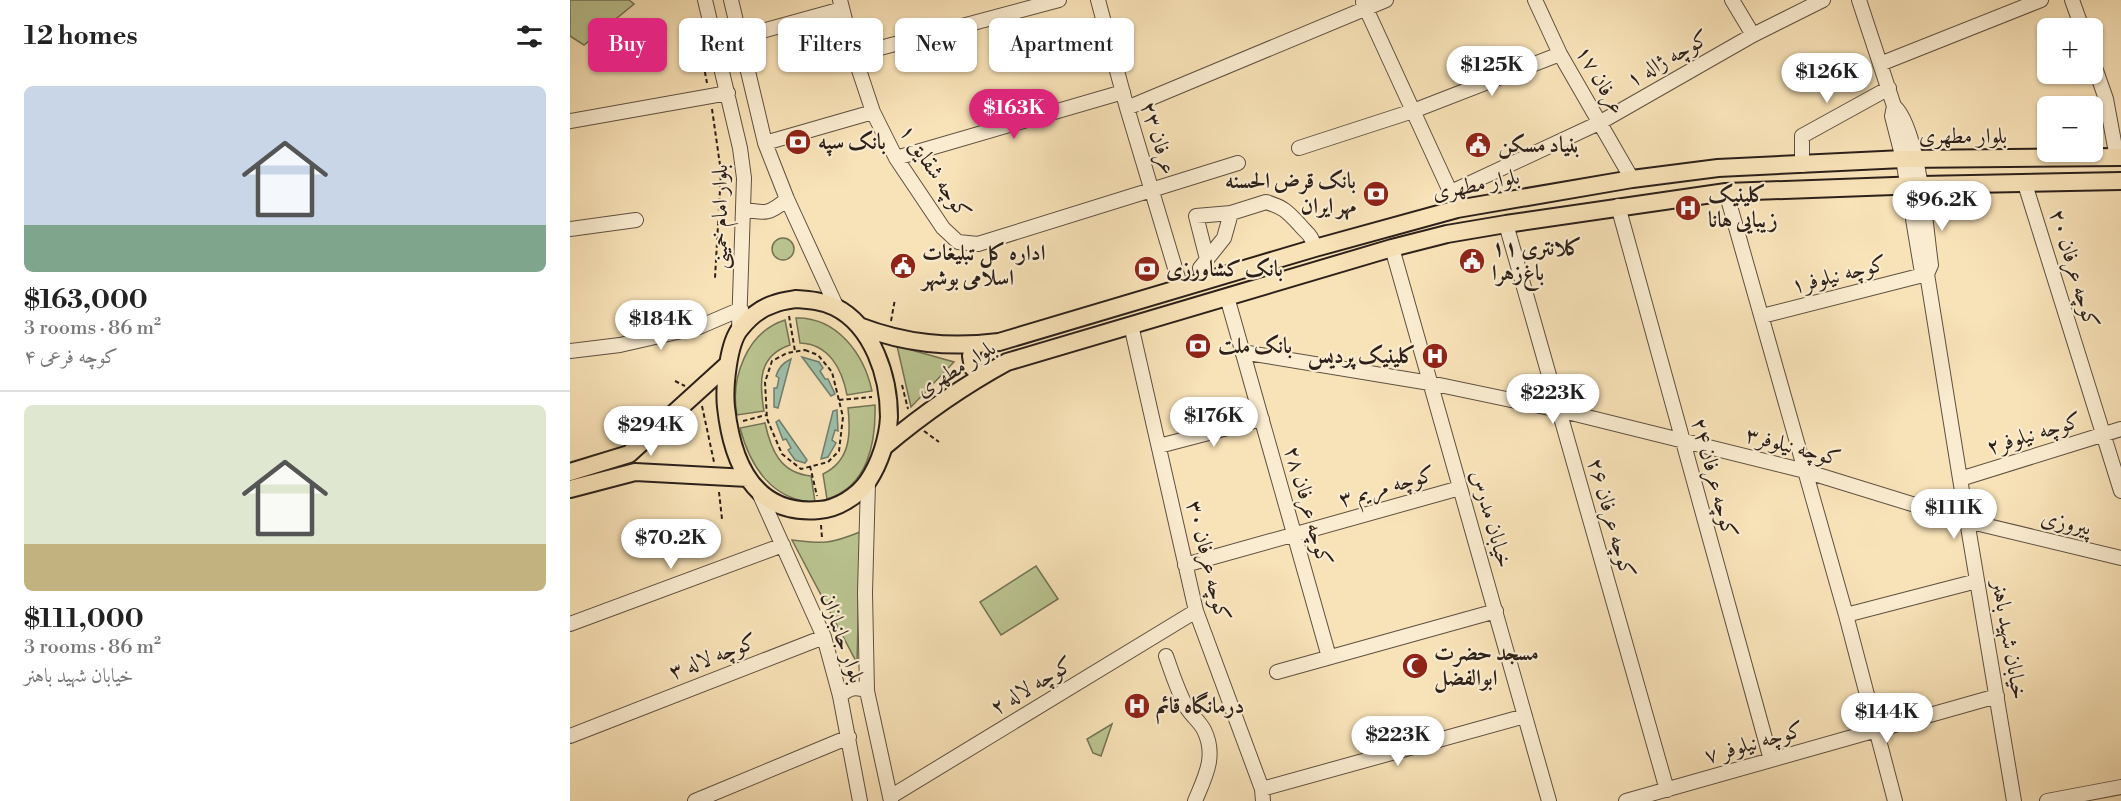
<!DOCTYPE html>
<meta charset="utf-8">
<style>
body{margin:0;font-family:"Libre Bodoni",Amiri,serif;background:#f2f2f2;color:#222;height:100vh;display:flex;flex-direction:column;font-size:22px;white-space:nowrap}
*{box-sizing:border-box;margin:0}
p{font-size:20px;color:#767676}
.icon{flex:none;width:33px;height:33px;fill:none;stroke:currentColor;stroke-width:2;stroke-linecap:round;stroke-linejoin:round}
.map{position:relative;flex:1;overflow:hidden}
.details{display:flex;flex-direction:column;background:#fff;width:570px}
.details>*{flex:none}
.guide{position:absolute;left:18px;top:18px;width:570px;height:54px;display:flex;gap:12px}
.fabs{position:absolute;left:1467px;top:18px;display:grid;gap:12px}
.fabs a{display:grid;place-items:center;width:66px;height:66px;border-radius:9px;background:#fff;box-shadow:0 2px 4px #0004;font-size:30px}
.price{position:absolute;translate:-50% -51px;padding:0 14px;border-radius:21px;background:#fff;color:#222;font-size:20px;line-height:39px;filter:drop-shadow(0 2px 3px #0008)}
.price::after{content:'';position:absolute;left:50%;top:36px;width:18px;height:14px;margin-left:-9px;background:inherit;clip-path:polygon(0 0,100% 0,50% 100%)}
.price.active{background:#db2777;color:#fff}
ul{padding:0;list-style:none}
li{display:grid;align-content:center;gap:12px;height:318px;padding:0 24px}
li+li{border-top:2px solid #e0e0e0}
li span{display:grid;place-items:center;height:186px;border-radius:9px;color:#555}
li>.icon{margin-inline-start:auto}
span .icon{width:108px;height:108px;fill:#fffc;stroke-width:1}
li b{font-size:26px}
h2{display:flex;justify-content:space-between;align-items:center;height:72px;padding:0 24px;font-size:26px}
.chip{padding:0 21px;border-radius:9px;background:#fff;box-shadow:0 2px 4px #0004;font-size:21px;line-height:54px}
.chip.active{background:#db2777;color:#fff}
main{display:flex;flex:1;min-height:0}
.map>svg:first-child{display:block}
</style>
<main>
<section class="details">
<h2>12 homes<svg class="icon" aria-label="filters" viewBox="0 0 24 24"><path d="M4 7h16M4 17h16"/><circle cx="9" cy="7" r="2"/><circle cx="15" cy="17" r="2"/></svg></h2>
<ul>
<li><span style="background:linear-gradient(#c9d6e8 75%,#7fa58c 0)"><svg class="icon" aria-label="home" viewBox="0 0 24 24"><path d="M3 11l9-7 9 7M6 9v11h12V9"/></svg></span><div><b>$163,000</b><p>3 rooms · 86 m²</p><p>کوچه فرعی ۴</p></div></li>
<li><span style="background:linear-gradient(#dfe7d0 75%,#c2b280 0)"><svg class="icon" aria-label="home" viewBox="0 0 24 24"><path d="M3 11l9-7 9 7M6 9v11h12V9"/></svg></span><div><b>$111,000</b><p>3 rooms · 86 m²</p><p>خیابان شهید باهنر</p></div></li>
</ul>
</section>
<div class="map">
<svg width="1551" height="801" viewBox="0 0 1551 801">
<rect width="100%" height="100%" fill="#f8e2b7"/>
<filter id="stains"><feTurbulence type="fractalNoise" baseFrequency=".00333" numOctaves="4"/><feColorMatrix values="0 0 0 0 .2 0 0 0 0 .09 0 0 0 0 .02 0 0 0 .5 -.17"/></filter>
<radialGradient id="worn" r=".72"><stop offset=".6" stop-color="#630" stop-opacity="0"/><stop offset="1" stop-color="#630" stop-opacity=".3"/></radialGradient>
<path fill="#bac490" stroke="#737255" stroke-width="1.5" d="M0,0h59l5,4 -50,41 -14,-9z
M202 249a11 11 0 1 1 22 0a11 11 0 1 1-22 0Z
M226,318c41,-1 68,36 76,73l-25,4c-5,-26 -18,-51 -47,-52z
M215,320l5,25c-32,11 -31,37 -26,66l-27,4c-7,-37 10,-83 48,-95z
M327,346l57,16 -43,45z
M305,405c1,37 -7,82 -48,94l-4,-25c27,-13 28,-39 25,-66z
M195,423c6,27 15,50 46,53l4,26c-43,-1 -65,-36 -75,-74z
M290,532l-3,131 -65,-123c32,4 38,4 68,-8z
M466,566l22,33 -57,36 -21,-33z
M542,724l-11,32 -8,-3 -6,-14z"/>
<path fill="#9ebfaa" stroke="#707f70" stroke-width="1.5" d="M232,357l17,5 4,6 -3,3 5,8h3l7,15 -4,2z
M221,359l-13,49 -4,-1v-19h3l2,-10 -3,-2c3,-9 7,-13 15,-17z
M267,410l1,21 -3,-1 -3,10 4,3 -8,14 -7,2 12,-48z
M209,420l28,40 -2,3 -10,-3 -7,-10 3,-2 -5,-9 -3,1 -7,-18z"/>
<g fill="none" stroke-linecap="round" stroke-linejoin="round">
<g stroke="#5f5041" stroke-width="16">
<path id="minor" d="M135,0l35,148 4,30 -5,151
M161,0l34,143 22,56 50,109
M270,0l14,55 19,57 23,46 47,70 15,14 20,2 260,-81
M528,0l29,108 54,180
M965,0l25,54 72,125
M1162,0l21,35
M1289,0l35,106c25,22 32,124 37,159l-4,9 33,205 54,322
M1502,0l10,28
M793,2l91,198
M170,37l102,-28
M284,55l205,-55
M1522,59l14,40 11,59
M1310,64l161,-64
M1324,106l-2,10 11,43 18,108 6,7
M557,108l259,-108
M0,121l158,-28
M195,143l108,-31
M729,148l114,-37 147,-57
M326,158l227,-66
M1232,165v-29l87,-48
M1455,184l96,307
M881,192l148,-69 154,-88 70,-35
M1156,192l120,423 49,186
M1048,206l153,554
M173,209c22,5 27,5 44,-10
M936,224l161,566
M0,229l66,-9
M822,248l157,553
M637,259l-11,-43 35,-3
M634,281l-4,-13 24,-30 7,-25 35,-11c17,5 21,9 33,22 9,11 11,8 16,24
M657,297l102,360
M1192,316l165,-42
M561,325l65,286 66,178 1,12
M0,351l50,-6 79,-18 42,-18
M672,352l188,31 129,27 246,61 162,50 154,37
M589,446l103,-27
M1390,479l161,-50
M298,482l-3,111 2,98 24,110
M190,495l64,142 16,59 20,105
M615,565l275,-77
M1276,615l131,-34
M0,624l213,-79
M596,656c6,17 12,36 21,52 5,8 13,14 17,22 13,26 1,47 -9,71
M707,672l219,-61
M270,696c9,-8 15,-10 27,-5
M0,736l254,-99
M692,789l263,-73
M320,797l306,-186
M125,801l154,-64
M1056,801l371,-105
M1477,801l74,-14"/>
</g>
<g stroke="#2c201a" stroke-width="20">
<path id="major" d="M226,299c14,1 27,2 39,8 38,19 54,70 54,110 -1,21 -9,46 -21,64 -10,15 -31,28 -49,29 -65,6 -87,-48 -93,-103 -2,-19 2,-65 15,-79 8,-10 20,-20 33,-24 6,-3 15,-4 22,-5z
M289,326c47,18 90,22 140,16l316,-94 142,-39 175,-30 86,-11 185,-9 218,-2
M404,345l-3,11 2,12 9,7
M315,446c38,-32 78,-60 122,-84l385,-114 55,-14 59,-10 220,-32 195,-7 200,-4
M0,472l59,-18 98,-89
M0,489l65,-17 113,6"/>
</g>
<path stroke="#2c201a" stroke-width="2" stroke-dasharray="4.5 3" stroke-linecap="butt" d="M125,20l12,63
M142,109l9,63 -6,106
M219,316l6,35
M321,321l4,-22
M235,350l13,5 14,17 11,45 -4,34 -11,11 -27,7 -19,-15 -15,-35 -2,-37 7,-21 15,-8z
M105,381l10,5
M332,385l6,24
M269,400l33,-3
M132,406l12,56
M173,421l23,-6
M354,431l15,11
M240,466l7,30
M149,492l3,27
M251,525l1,13"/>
<use href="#minor" stroke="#faecd0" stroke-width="14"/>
<use href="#major" stroke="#f8e2b7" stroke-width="16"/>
</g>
<defs>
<g id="bank-disc" transform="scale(1.35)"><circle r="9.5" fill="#8f2418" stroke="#faecd0"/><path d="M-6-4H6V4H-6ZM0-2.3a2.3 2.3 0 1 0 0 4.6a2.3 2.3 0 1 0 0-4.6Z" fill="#fff"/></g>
<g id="civic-disc" transform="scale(1.35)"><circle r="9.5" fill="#8f2418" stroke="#faecd0"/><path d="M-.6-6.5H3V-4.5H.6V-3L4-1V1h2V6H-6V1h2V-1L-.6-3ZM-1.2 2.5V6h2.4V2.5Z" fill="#fff"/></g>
<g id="hospital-disc" transform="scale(1.35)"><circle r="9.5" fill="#8f2418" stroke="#faecd0"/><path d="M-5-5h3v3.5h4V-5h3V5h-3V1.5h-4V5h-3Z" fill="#fff"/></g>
<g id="mosque-disc" transform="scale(1.35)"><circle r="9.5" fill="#8f2418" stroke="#faecd0"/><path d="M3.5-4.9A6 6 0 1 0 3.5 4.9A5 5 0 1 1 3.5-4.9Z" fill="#fff"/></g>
</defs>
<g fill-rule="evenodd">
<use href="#bank-disc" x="228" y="142"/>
<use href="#civic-disc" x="908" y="145"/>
<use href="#bank-disc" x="806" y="194"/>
<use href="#hospital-disc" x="1118" y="208"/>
<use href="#civic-disc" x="902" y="261"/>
<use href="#civic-disc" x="333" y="266"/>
<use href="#bank-disc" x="577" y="269"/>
<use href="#bank-disc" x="628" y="346"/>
<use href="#hospital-disc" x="865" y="356"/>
<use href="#mosque-disc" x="845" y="666"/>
<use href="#hospital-disc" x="567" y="706"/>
</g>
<g text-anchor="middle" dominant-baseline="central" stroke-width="4.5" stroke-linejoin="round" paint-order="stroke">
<g font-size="22" fill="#2c201a" stroke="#faecd0">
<text transform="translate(1098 59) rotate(-30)">کوچه ژاله ۱</text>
<text transform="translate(1030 80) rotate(60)">عرفان ۱۷</text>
<text x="1393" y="136">بلوار مطهری</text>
<text transform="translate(588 138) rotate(73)">عرفان ۲۳</text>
<text transform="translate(365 172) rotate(56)">کوچه شقایق ۱</text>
<text transform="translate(906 185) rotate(-11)">بلوار مطهری</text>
<text transform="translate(150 217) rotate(-90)">بلوار امام خمینی</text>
<text transform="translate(1504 269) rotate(73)">کوچه عرفان ۲۰</text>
<text transform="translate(1269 275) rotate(-14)">کوچه نیلوفر۱</text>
<text transform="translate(386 369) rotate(-31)">بلوار مطهری</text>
<text transform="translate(1464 434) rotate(-17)">کوچه نیلوفر۲</text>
<text transform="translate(1223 447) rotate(15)">کوچه نیلوفر۳</text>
<text transform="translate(1144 478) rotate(75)">کوچه عرفان ۲۴</text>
<text transform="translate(817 487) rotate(-16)">کوچه مریم ۳</text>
<text transform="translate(738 506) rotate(74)">کوچه عرفان ۲۸</text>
<text transform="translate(1041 518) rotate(74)">کوچه عرفان ۲۶</text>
<text transform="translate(921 519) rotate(74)">خیابان مدرس</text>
<text transform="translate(1496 523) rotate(13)">پیروزی</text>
<text transform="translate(638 561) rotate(76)">کوچه عرفان ۳۰</text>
<text transform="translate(272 638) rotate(71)">بلوار جانبازان</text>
<text transform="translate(1439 640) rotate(80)">خیابان شهید باهنر</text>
<text transform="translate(143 657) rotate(-21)">کوچه لاله ۳</text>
<text transform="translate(462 686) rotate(-31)">کوچه لاله ۲</text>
<text transform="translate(1184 743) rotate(-16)">کوچه نیلوفر ۷</text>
</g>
<g font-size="22" font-weight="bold" fill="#2c201a" stroke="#faecd0" text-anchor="start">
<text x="248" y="142">بانک سپه</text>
<text x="928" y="145">بنیاد مسکن</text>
<text x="786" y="181" text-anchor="end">بانک قرض الحسنه<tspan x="786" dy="25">مهر ایران</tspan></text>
<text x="1138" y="195">کلینیک<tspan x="1138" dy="25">زیبایی هانا</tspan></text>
<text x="922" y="248">کلانتری ۱۱<tspan x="922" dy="25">باغ‌زهرا</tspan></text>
<text x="352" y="253">اداره کل تبلیغات<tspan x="352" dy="25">اسلامی بوشهر</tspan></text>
<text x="596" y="269">بانک کشاورزی</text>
<text x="648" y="346">بانک ملت</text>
<text x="846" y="356" text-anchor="end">کلینیک پردیس</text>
<text x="864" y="653">مسجد حضرت<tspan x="864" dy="25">ابوالفضل</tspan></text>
<text x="586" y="706">درمانگاه قائم</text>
</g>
</g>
<rect width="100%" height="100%" filter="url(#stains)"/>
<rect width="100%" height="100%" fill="url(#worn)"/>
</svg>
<div class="fabs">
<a>+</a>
<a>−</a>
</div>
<b class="price" style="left:922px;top:97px">$125K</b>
<b class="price" style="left:1257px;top:104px">$126K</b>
<b class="price active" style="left:444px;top:140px">$163K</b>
<b class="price" style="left:1372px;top:232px">$96.2K</b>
<b class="price" style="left:91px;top:351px">$184K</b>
<b class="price" style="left:983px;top:425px">$223K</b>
<b class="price" style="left:644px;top:448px">$176K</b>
<b class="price" style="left:81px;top:457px">$294K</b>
<b class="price" style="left:1384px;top:540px">$111K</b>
<b class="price" style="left:101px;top:570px">$70.2K</b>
<b class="price" style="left:1317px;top:744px">$144K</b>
<b class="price" style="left:828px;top:767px">$223K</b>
<div class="guide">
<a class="chip active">Buy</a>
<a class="chip">Rent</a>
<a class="chip">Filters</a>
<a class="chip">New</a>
<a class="chip">Apartment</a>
</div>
</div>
</main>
